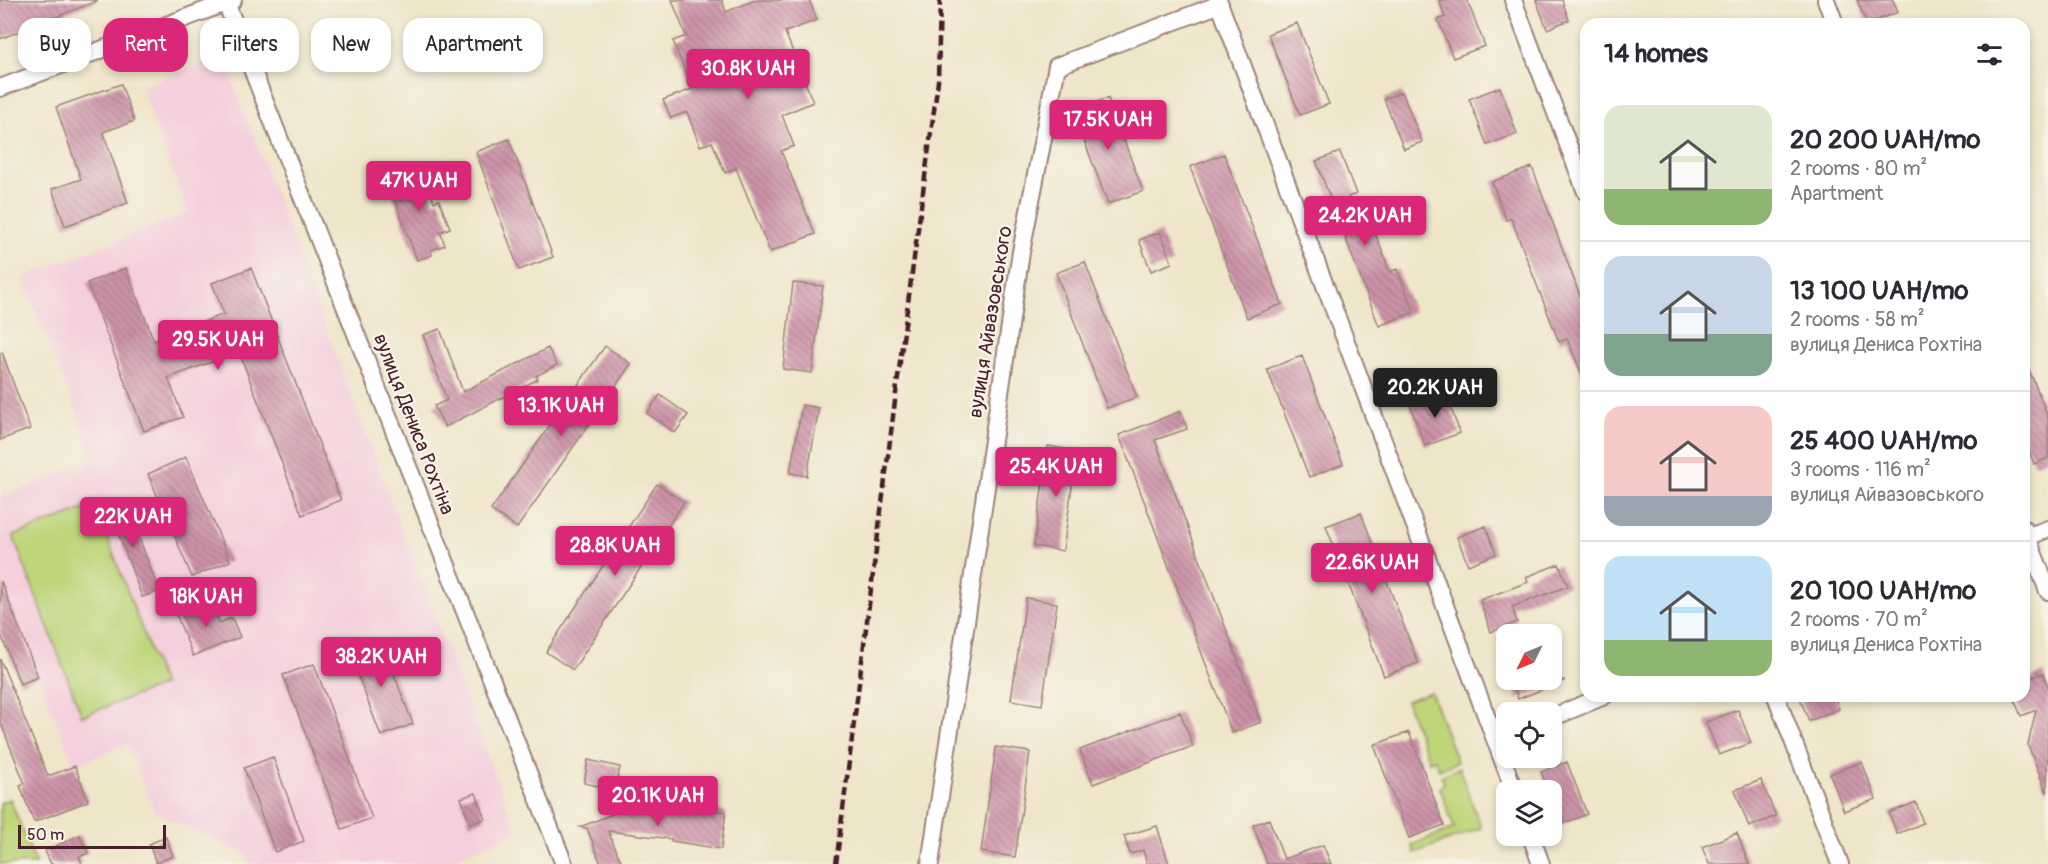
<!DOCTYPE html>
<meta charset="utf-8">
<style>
body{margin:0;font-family:Pangolin,sans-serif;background:#f7f7f7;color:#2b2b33;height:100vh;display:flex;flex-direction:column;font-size:22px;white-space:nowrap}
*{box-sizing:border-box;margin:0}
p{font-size:20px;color:#7c7c81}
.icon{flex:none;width:33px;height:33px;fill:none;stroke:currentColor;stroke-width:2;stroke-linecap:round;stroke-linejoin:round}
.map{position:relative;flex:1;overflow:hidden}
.panel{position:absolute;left:1580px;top:18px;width:450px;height:684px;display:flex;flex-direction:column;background:#fff;border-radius:18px;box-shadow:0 3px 9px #0003}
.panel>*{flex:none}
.guide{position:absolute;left:18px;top:18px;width:570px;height:54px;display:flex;gap:12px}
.needle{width:39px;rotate:227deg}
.buttons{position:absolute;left:1496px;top:624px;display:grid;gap:12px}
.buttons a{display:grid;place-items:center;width:66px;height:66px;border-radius:12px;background:#fff;box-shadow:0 3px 9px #0003;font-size:30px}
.scale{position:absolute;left:18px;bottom:15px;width:148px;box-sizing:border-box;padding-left:6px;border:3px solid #4a1f2b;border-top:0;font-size:16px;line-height:21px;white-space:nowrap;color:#4a1f2b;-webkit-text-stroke:4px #f7f3e8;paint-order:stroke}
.price{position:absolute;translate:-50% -51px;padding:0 14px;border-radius:6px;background:#db2777;color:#fff;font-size:20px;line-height:39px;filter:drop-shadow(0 2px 3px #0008)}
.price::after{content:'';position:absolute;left:50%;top:36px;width:18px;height:14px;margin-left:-9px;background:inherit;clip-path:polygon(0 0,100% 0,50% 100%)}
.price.on{background:#222;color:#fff}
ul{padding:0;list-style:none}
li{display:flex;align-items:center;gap:18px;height:150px;padding:0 24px}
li+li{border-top:2px solid #e1e1e2}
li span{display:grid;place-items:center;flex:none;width:168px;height:120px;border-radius:18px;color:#555}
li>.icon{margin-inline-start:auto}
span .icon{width:72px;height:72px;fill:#fffc;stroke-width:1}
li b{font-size:26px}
h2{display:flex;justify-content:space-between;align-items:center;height:72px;padding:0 24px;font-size:26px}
.pill{padding:0 21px;border-radius:18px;background:#fff;box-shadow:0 3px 9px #0003;font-size:21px;line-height:54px}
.pill.on{background:#db2777;color:#fff}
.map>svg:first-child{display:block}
</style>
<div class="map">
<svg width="2048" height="864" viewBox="0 0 2048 864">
<defs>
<pattern id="building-back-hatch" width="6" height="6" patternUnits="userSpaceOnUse" patternTransform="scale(1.5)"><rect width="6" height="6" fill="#cc93a8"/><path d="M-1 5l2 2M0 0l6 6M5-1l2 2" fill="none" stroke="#a87789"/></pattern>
</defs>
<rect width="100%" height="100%" fill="#f7f3e8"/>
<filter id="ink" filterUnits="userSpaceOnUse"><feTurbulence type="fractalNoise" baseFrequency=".0167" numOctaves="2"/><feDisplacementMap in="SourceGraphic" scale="12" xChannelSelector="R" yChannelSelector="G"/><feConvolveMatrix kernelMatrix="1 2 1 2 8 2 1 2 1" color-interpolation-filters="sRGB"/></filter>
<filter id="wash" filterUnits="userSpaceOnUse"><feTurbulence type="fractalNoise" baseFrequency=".008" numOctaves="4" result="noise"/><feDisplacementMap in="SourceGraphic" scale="24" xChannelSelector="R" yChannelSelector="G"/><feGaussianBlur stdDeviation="1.35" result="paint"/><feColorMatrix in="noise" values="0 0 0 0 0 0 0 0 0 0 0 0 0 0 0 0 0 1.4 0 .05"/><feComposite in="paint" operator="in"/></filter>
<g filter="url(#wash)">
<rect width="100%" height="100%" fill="#efe5c9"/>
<path fill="#f4cfdc" d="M223,56l294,777 -79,31h-190l-1,-9 -92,-43 -28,-68 -52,22 -37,-89 -38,-99v-80l95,-39 -73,-182 166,-64 -47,-126z"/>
<path fill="#bed579" stroke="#847a52" stroke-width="1.5" d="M95,505l68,180 -81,31 -69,-180z
M1431,692l26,70 -18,8 -4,-11 -6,2 -23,-60z
M1459,768l22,60 -67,25 -2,-8 42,-17 -14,-40 4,-5 -3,-7z
M10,799l26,65h-36v-61z"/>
<g id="blocks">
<path fill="url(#building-back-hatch)" d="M0,0h97v1l-97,38z
M672,0h50l4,12 29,-12h54l8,20 -32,12 28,70 -31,13 12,31 -13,5 34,83 -45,18 -34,-84 -11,5 -13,-31 -12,4 -13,-34 -16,6 -8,-18 29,-11 -19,-48 13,-5z
M1439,0h28l18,46 -32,12 -15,-38 7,-3z
M1536,0h26l7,20 -22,9z
M1857,0h36l5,12 -31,12z
M1297,23l32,81 -29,11 -32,-81z
M121,84l13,37 -31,11 25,71 -63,23 -13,-37 29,-10 -25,-72z
M1500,87l17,47 -30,11 -18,-46z
M1402,92l20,50 -18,7 -20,-50z
M1108,98l35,93 -35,13 -35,-93z
M509,139l44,118 -34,13 -43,-118z
M1340,152l16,42 -8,3 12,32 12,-4 18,47 7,-3 17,43 -35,14 -63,-165z
M1224,154l58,150 -35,14 -57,-151z
M421,166l13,36 5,-2 11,28 -10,4 5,13 -14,5 1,5 -15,5 -30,-81z
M1532,167l54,145v72l-19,-45 -8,3 -48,-124 -5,2 -14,-38z
M1160,232l12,31 -21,8 -12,-31z
M1085,262l52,135 -30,11 -51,-135z
M126,268l28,73 70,-27 -12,-31 39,-15 90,232 -39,15 -63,-163 -71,26 15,39 -39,14 -57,-148z
M793,283l30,3 -11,87 -29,-4z
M440,329l23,63 85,-44 9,17 -21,11 2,3 -93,48 -11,-21 13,-6 -24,-65z
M605,346l26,18 -114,164 -26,-18z
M2,352l28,77 -30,11v-87z
M1302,356l41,108 -34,13 -42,-108z
M2024,357l24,60v41l-14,6 -10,-27z
M1445,392l15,41 -35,13 -15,-41z
M660,395l28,20 -13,18 -28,-20z
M802,405l17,3 -12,68 -17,-3z
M1181,411l6,18 -32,11 106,282 -29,11 -113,-298z
M1048,446l29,5 -14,100 -29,-5z
M186,457l44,104 -38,16 -44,-103z
M657,484l27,18 -111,168 -27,-18z
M125,500l34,91 -17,6 -34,-91z
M1361,513l57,150 -34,13 -58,-150z
M1486,526l10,28 -28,11 -11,-28z
M1559,564l9,22 -56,21 5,15 -26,10 -11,-32 48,-18 -2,-5z
M1,581l37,96 -18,7 -20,-52z
M1026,598l31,5 -15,102 -31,-5z
M210,600l9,23 13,-5 8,19 -47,19 -17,-42z
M381,640l32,84 -32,12 -32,-84z
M0,659l48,117 27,-10 13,35 -54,21 -14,-36 5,-2 -25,-63z
M314,664l58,154 -30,11 -59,-154z
M2043,673l5,14 -1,106 -19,-48 8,-35 -15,6 -8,-20h11v-15z
M1512,680h52v1l-46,18z
M1799,696h35l5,13 -30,12z
M1738,710l13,33 -32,12 -13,-33z
M1180,712l13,34 -100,38 -13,-34z
M1409,732l35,93 -35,13 -35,-93z
M996,747l34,5 -15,105 -34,-5z
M273,757l31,84 -29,11 -31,-84z
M588,760l32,7 -5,23 -31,-7z
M1567,762l20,52 -25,10 -11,-27v-7h-2l-8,-18z
M1862,762l14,37 -32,12 -14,-37z
M1761,780l15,36 -27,11 -14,-37z
M476,793l9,26 -15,5 -9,-26z
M645,801l81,11 -5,37 -50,-8 1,-2 -64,-8 14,33h-21l-14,-36 -7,-1z
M1916,802l7,21 -26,11 -8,-21z
M1269,819l15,40 39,-14 8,19h-64l-14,-39z
M1157,826l12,38h-22l-4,-14 -13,4 -6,-18z
M1737,833l12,31h-40l-7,-17z
M80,835l8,18 -9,4 3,7h-31l-6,-13z
M166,837l7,19 -17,7 -7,-19z"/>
</g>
</g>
<g filter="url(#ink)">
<use href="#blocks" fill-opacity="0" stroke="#9c827a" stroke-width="1.5"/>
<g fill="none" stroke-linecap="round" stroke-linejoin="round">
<g stroke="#9c827a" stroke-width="20">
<path id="street" d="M225,0l339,864
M1218,0l296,790
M1513,0l73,192
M1826,0l9,24
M0,88l233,-88
M2024,529l24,62
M2024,538l24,-9
M1776,696l64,168
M1551,718l53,-22
M1531,836l10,28
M930,864l91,-612 36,-186 163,-62"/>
</g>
<use href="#street" stroke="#fff" stroke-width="16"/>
<path stroke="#4a1f2b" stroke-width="4.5" stroke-dasharray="9 4.5" stroke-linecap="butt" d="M836,864l65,-510 37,-273 2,-81"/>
</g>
</g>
<g text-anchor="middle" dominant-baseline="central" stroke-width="4.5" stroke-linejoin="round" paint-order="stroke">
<g font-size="20" fill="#4a1f2b" stroke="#f7f3e8">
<text transform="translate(990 322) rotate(-81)">вулиця Айвазовського</text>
<text transform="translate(414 424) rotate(69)">вулиця Дениса Рохтіна</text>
</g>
</g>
</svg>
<div class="buttons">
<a><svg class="needle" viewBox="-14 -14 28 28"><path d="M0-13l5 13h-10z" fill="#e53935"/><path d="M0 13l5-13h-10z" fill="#7c7c81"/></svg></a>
<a><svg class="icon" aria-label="locate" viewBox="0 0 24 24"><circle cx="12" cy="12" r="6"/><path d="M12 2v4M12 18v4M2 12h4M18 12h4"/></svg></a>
<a><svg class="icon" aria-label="layers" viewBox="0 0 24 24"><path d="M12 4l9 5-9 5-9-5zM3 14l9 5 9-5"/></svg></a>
</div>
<div class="scale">50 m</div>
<b class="price" style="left:748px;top:100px">30.8K UAH</b>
<b class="price" style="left:1108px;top:151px">17.5K UAH</b>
<b class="price" style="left:419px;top:212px">47K UAH</b>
<b class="price" style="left:1365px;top:247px">24.2K UAH</b>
<b class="price" style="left:218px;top:371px">29.5K UAH</b>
<b class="price on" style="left:1435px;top:419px">20.2K UAH</b>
<b class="price" style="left:561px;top:437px">13.1K UAH</b>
<b class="price" style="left:1056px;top:498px">25.4K UAH</b>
<b class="price" style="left:133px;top:548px">22K UAH</b>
<b class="price" style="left:615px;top:577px">28.8K UAH</b>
<b class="price" style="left:1372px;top:594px">22.6K UAH</b>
<b class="price" style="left:206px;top:628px">18K UAH</b>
<b class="price" style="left:381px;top:688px">38.2K UAH</b>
<b class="price" style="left:658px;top:827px">20.1K UAH</b>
<div class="guide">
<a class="pill">Buy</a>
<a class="pill on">Rent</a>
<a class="pill">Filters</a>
<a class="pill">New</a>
<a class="pill">Apartment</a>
</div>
<section class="panel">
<h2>14 homes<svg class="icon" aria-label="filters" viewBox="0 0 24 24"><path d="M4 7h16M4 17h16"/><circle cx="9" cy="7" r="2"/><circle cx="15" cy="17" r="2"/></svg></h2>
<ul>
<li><span style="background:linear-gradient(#dfe7d0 70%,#8fb573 0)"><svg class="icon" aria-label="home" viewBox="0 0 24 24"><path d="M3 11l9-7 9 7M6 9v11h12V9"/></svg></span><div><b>20 200 UAH/mo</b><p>2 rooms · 80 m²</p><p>Apartment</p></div></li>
<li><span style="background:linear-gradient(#c9d6e8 65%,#7fa58c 0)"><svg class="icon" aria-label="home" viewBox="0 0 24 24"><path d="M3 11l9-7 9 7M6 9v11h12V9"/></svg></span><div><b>13 100 UAH/mo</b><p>2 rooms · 58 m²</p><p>вулиця Дениса Рохтіна</p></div></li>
<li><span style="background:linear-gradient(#f6c9c9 75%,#9aa5b1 0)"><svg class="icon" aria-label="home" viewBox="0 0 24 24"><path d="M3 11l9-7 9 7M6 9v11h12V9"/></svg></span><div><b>25 400 UAH/mo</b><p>3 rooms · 116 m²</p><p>вулиця Айвазовського</p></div></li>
<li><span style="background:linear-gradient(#bfe0f5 70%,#8fb573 0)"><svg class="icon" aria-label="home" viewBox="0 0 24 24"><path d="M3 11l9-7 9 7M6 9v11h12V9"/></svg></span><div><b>20 100 UAH/mo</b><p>2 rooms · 70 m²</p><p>вулиця Дениса Рохтіна</p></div></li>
</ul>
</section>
</div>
